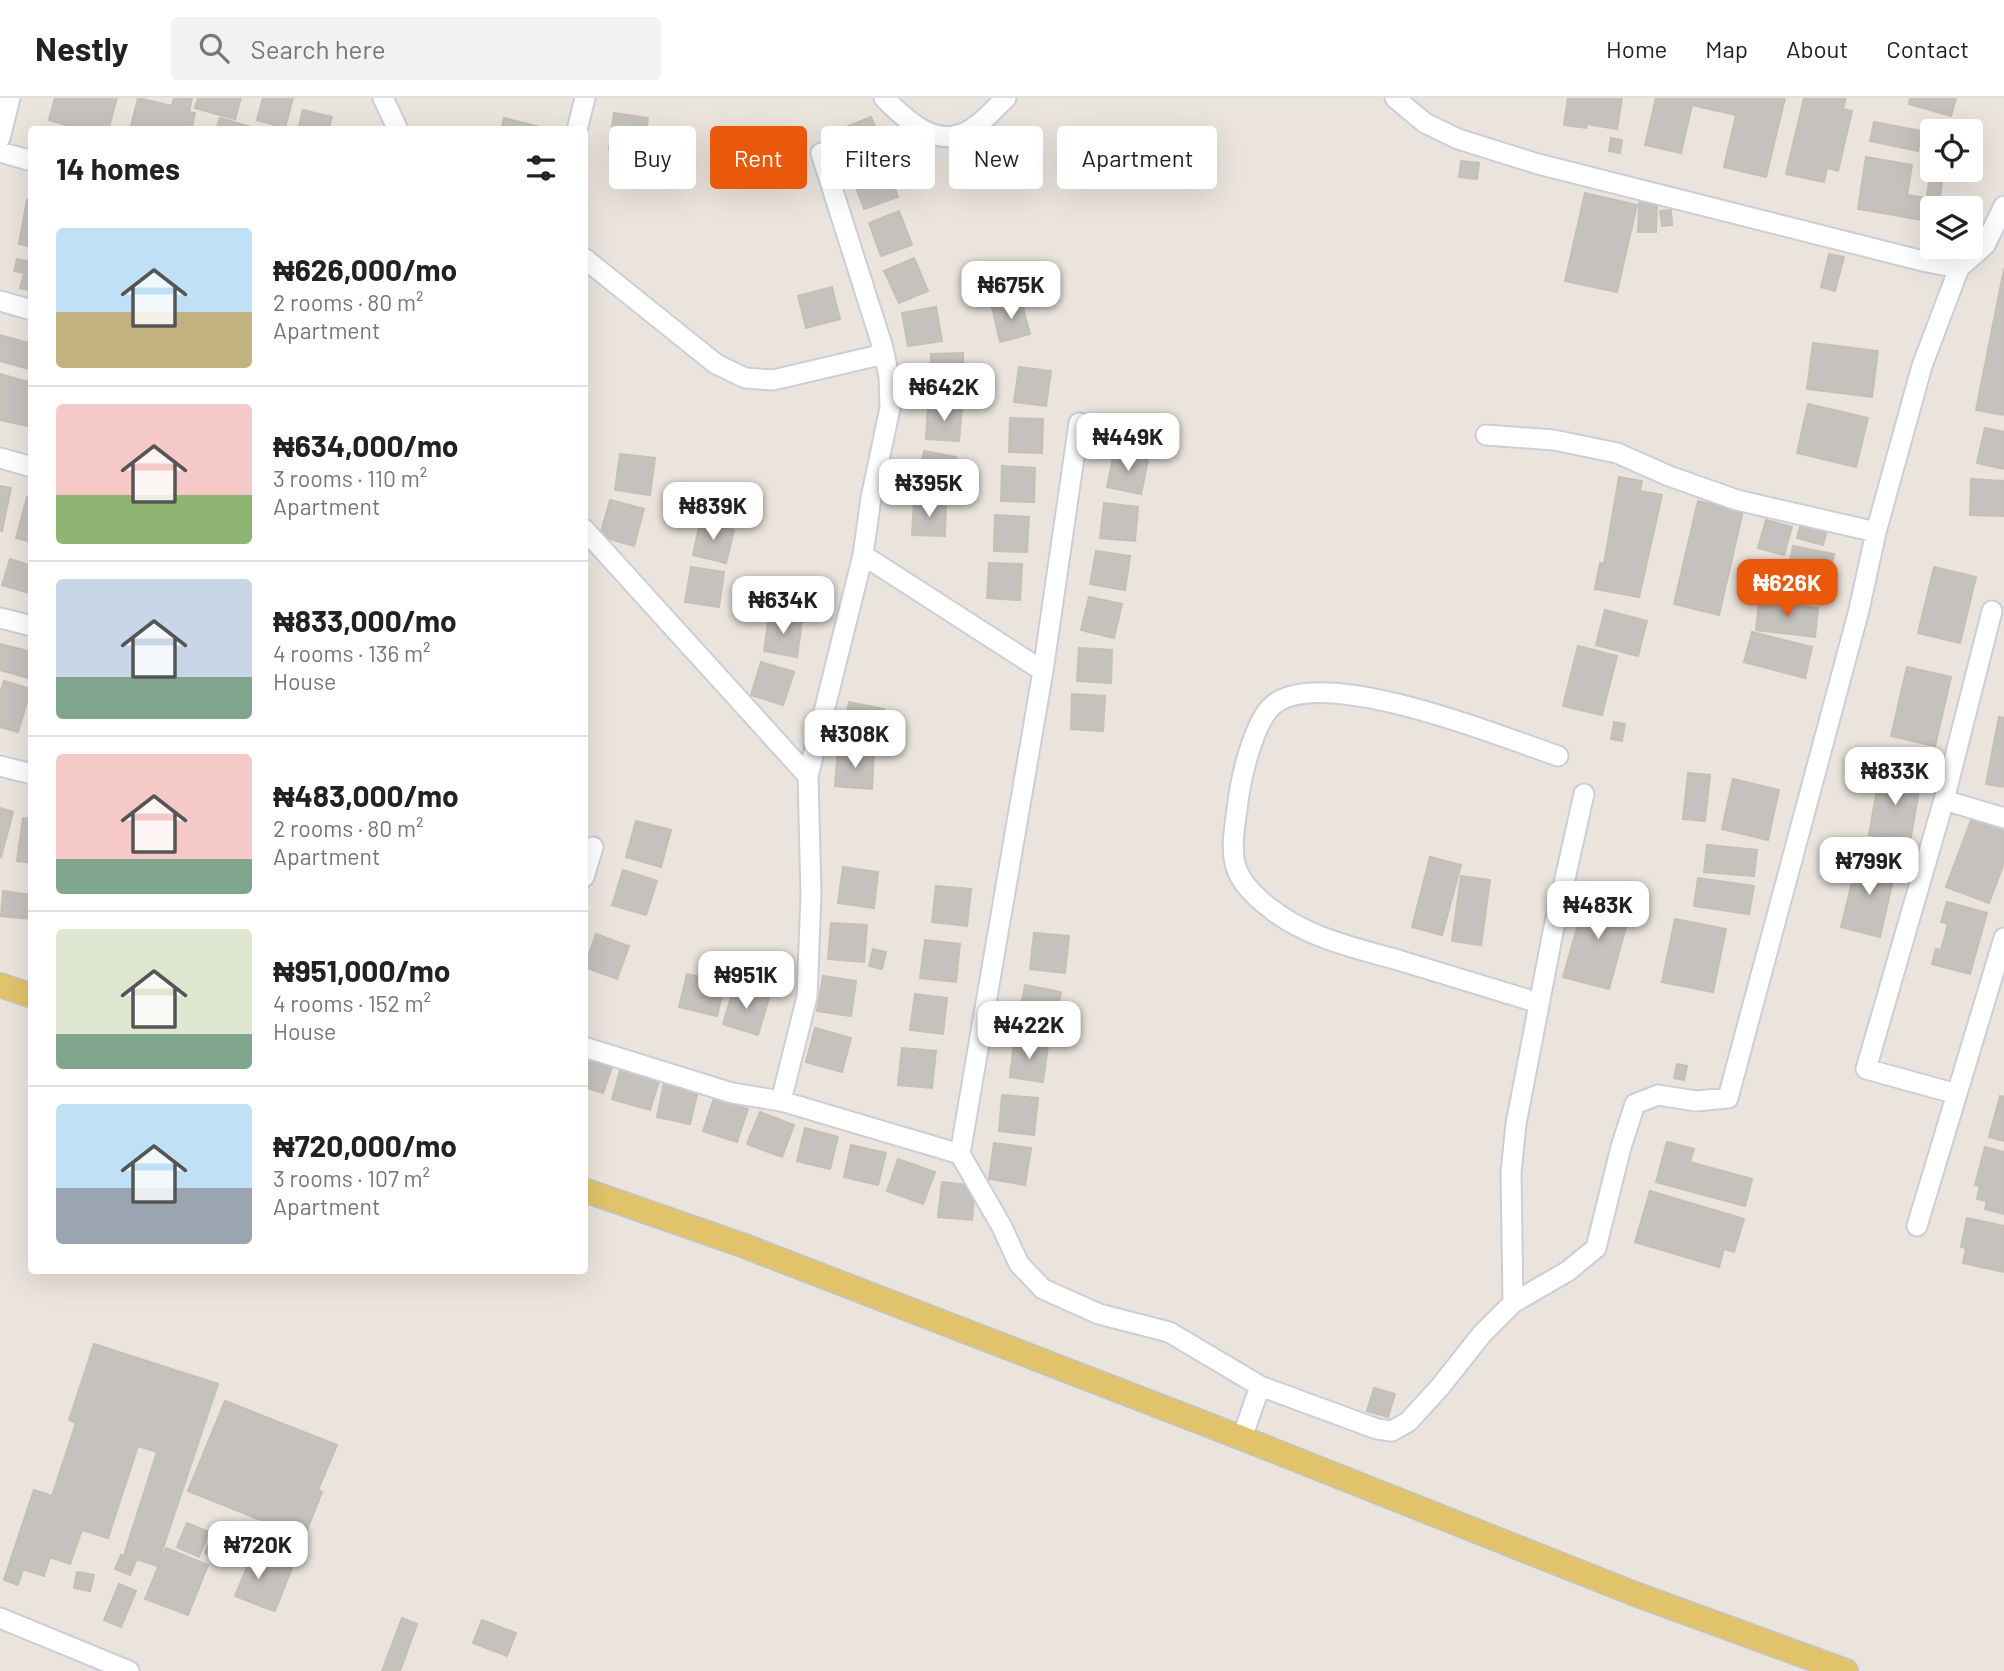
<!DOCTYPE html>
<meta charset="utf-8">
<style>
body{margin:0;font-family:Barlow,sans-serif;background:#f2f2f2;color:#222;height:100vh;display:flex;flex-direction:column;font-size:26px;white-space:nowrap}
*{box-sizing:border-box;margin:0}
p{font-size:23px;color:#767676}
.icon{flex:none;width:38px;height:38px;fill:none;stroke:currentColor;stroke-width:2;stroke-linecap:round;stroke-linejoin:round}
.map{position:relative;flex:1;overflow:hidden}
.side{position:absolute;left:28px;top:28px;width:560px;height:1148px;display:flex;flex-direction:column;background:#fff;border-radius:7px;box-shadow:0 7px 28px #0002}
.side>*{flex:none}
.banner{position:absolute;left:609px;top:28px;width:665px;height:63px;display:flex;gap:14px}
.buttons{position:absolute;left:1920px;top:21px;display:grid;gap:14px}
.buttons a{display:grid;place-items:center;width:63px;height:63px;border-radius:7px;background:#fff;box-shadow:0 7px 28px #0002;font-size:35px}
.price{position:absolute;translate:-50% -60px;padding:0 16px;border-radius:14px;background:#fff;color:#222;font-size:23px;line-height:46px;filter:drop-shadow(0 2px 4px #0008)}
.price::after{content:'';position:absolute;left:50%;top:42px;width:21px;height:16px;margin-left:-10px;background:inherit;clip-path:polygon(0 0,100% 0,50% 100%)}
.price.current{background:#ea580c;color:#fff}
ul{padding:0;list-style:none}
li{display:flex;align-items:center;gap:21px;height:175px;padding:0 28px}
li+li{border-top:2px solid #e0e0e0}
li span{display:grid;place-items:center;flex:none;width:196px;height:140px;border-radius:7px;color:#555}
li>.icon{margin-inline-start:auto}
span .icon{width:84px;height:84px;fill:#fffc;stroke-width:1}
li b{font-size:30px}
h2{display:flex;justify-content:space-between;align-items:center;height:84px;padding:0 28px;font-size:30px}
.chip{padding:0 24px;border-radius:7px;background:#fff;box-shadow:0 7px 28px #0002;font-size:24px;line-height:63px}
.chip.current{background:#ea580c;color:#fff}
header{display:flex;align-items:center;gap:42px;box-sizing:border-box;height:98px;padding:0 35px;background:#fff;border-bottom:2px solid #e0e0e0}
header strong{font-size:33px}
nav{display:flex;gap:38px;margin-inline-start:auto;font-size:24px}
.search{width:490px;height:63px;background:#f2f2f2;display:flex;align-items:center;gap:18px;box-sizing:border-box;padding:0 24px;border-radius:7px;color:#767676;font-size:26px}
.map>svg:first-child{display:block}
</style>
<header>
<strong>Nestly</strong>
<div class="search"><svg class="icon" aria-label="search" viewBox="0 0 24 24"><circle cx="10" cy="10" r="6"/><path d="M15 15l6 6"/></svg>Search here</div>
<nav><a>Home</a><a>Map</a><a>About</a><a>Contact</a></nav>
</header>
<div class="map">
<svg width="2004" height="1573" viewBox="0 0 2004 1573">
<rect width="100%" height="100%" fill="#eae4dd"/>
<path fill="#c5c1bc" stroke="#c5bfb6" stroke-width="2" d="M55,0h62l-9,32h-26l-33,-10z
M138,0l34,8 2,-8h18l-3,14 6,1 -4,17h-61z
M198,0h43l-6,21 -40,-11z
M263,0h30l-8,30 -28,-8z
M1568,0h54l-5,31 -30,-5 -1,4 -22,-3z
M1656,0h129l-19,79 -42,-10 12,-52 -44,-10 -11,48 -36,-8z
M1804,0h42l-3,11 9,2 -14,60 -11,-3 -3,14 -38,-8z
M1910,0h46l-5,18 -42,-12z
M303,12l29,7 -4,13h-30z
M614,15l34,5 -5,35 -34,-4z
M871,19l13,31 -33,13 -13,-31z
M220,20l31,9 12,3h-47z
M504,20l33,8 -1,4h-35z
M1874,24l48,9 -4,20 -48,-10z
M1611,40l11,2 -2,13 -11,-2z
M1866,59l46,8 -5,30 19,3 -3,22 -65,-11z
M1461,63l18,2 -2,16 -18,-2z
M1932,65v7h12l-4,27 -13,-2z
M886,66l12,33 -34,12 -12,-33z
M1585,95l52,12 -20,87 -52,-11z
M27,102l5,1v46l-13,-3z
M1639,105h18l-1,29h-18z
M1671,112l1,15 -10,1 -2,-15z
M899,113l13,34 -31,11 -12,-33z
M1829,156l15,3 -9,34 -14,-4z
M914,160l14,33 -29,12 -15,-32z
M17,161l15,3v29l-12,-3 4,-15 -10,-2z
M2004,171v146l-28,-5z
M832,189l8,32 -34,9 -8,-32z
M1021,202l9,34 -30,8 -8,-35z
M936,209l6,34 -34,5 -6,-33z
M0,237l32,9v26l-32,-9z
M1813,245l65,8 -6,46 -65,-8z
M963,255l1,35 -32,1 -1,-35z
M1019,269l32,4 -5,35 -32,-4z
M0,276l32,9v27l-4,16 -28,-6z
M1808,306l60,14 -12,49 -59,-14z
M928,307l34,2 -3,34 -33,-2z
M1010,320l33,1 -1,34 -33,-1z
M1985,330l19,4v37l-27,-6z
M924,353l32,6 -6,34 -33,-6z
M1114,355l34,7 -7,34 -34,-7z
M620,356l35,4 -5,37 -35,-5z
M1002,368l33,2 -1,34 -33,-1z
M1619,379l23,4 -2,10 22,4 -23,102 -44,-8 5,-26 4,1z
M1971,381l33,2v35l-34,-1z
M0,388l11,2 -9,43 -2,-1z
M27,399l5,1v44l-16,-4z
M610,402l34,9 -10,37 -34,-10z
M914,403l32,1 -1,34 -33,-1z
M1698,403l45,10 -24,104 -45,-11z
M1104,405l34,4 -3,34 -35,-3z
M995,417l34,2 -2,35 -33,-1z
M1766,422l26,7 -8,28 -26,-7z
M700,424l34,8 -8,33 -33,-8z
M1801,425l26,8 -4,14 -26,-7z
M1793,448l41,8 -9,43 -41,-9z
M1096,453l34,5 -5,34 -35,-6z
M10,461l22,7v28l-30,-9z
M989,465l33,1 -2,36 -33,-2z
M691,469l33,5 -5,35 -34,-5z
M1934,469l42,10 -16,66 -42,-10z
M1089,499l33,7 -8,34 -33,-8z
M1759,503l59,7 -3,29 -59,-7z
M1605,512l42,11 -9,35 -42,-11z
M769,518l33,5 -5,36 -33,-6z
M1752,534l60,15 -7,31 -61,-16z
M0,546l32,8v27l-32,-9z
M1578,548l39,10 -15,59 -39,-9z
M1079,550l33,2 -1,33 -34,-2z
M761,564l33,10 -11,33 -32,-10z
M1907,569l44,10 -16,69 -44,-10z
M4,583l27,8 -13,43 -18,-5v-34z
M1072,596l33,2 -2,35 -32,-2z
M849,604l35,7 -7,34 -35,-6z
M1999,619l5,1v69l-18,-3z
M1614,624l11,2 -3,17 -11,-2z
M838,652l36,3 -2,36 -37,-3z
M1880,674l41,7 -11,63 -41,-7z
M1688,675l22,2 -5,46 -22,-2z
M1733,681l46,11 -11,50 -46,-11z
M0,710l13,4 -12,45 -1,-1z
M1973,717l31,11v37l-15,40 -43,-16z
M23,720l9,1v44l-15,-2z
M636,723l35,9 -10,37 -35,-10z
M1707,747l50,5 -3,26 -50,-4z
M1430,759l31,8 -19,70 -30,-8z
M1858,760l38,9 -16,70 -39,-10z
M843,769l35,5 -4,36 -36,-5z
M623,772l34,11 -11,34 -34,-10z
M1461,778l29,4 -9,65 -29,-4z
M1698,780l56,8 -5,28 -55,-8z
M936,788l35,3 -4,37 -35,-4z
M3,793l29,4 -1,24 -30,-3z
M1587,795l45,12 -23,84 -46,-12z
M1947,804l40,11 -17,61 -38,-10 4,-15 5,1 7,-26 -7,-2z
M1675,821l51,10 -13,63 -51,-10z
M831,825l36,2 -3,37 -36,-3z
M1034,835l35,3 -4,37 -35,-4z
M596,836l33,12 -12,33 -33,-12z
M925,842l35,4 -4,38 -36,-4z
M873,851l13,3 -4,17 -13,-3z
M687,876l38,9 -8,33 -38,-9z
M823,878l33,5 -5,35 -34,-5z
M1025,887l36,7 -7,35 -36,-7z
M734,889l35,11 -11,37 -35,-11z
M915,896l32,4 -4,36 -33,-4z
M815,930l36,10 -9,34 -36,-10z
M1014,943l34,4 -5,37 -33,-5z
M902,950l34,3 -4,37 -34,-3z
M584,954l30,10 -11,31 -19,-6z
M1677,966l10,2 -3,14 -10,-2z
M621,969l39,11 -10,32 -38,-11z
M664,985l34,7 -8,34 -33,-7z
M1002,997l36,3 -4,37 -35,-4z
M2000,998l4,1v44l-15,-4z
M714,1000l34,11 -11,33 -34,-11z
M760,1014l34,13 -12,32 -35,-13z
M805,1030l33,9 -8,32 -33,-8z
M1667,1044l27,7 -4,13 62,17 -7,27 -89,-24z
M994,1045l37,5 -6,37 -36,-6z
M851,1047l35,8 -8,32 -34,-8z
M1985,1049l19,5v62l-19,-5 2,-8 -10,-2 3,-13 -5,-1z
M898,1061l37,13 -12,32 -36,-13z
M942,1084l33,4 -3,34 -34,-3z
M1650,1093l94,28 -10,33 -10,-3 -5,18 -84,-25z
M1967,1120l37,8v46l-41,-9 3,-15 -5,-1z
M94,1246l124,40 -61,182 -33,-11 33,-103 -19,-6 -30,92 -26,-8 -12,34 -20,-7 -6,19 -21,-7 -5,16 -14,-5 30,-90 18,6 24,-73 -7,-3z
M1374,1290l21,6 -7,23 -21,-6z
M225,1303l112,44 -19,45 -7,-3 -18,46 -105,-42z
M311,1389l11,5 -47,119 -12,-4 17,-41 -14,-6 13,-32 14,5z
M187,1425l22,9 -10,25 -22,-10z
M212,1436l18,7 -7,19 -18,-7z
M166,1450l42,17 -20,50 -43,-16z
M121,1457l15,6 -6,14 -15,-6z
M252,1457l28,11 -17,41 -28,-11z
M77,1474l17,3 -4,16 -16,-3z
M119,1486l17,7 -15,36 -17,-7z
M402,1520l15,6 -17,47h-18z
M482,1522l34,13 -9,23 -34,-13z"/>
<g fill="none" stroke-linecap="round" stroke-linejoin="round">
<g stroke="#cbced9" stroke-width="23">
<path id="minor" d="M383,0l15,32
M884,0c23,23 55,54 89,30 12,-8 22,-20 33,-30
M1395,0l30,25 33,16 80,25 389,98 32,6
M577,32l8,-32
M0,40l10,-40
M0,54l32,9
M584,160l132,106 29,14 28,2 111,-26
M0,203l32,9
M1486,337l68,5 63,13 52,23 68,24 139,32
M0,360l32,9
M584,431l224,247 3,119 -4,102 -26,104
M863,457l180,116
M1992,513l-48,189 60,18
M0,520l32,8
M0,668l32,8
M808,678l55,-221 8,-57 19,-90 -1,-31 -6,-29 -62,-195
M1944,702l-78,269 91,25
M584,779l9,-30
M1539,905c-47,-14 -94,-29 -141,-43 -43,-12 -92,-23 -127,-51 -46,-35 -40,-55 -33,-107 3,-25 15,-75 32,-94 44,-48 234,30 288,48
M584,949l148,46 49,8 179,53 42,73 17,37 24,25 56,25 70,18 91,54 -18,52
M960,1056l83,-483 36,-248
M1917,1128l87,-288
M1513,1205l-2,-131 5,-48 37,-192 31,-138
M1260,1288l117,43 15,2 16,-9 32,-35 42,-53 31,-31 55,-32 28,-23 25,-101 14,-43 23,-9 38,6 32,-3 131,-488 17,-78 46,-166 37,-98 26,-23 19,-39
M0,1520l129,53"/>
</g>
<g stroke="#c3c3c3" stroke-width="26">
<path id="major" d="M0,887l32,11
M584,1092l158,55 500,193 393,156 211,77"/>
</g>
<use href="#minor" stroke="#fff" stroke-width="19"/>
<use href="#major" stroke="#e0c36b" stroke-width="23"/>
</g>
</svg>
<div class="buttons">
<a><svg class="icon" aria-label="locate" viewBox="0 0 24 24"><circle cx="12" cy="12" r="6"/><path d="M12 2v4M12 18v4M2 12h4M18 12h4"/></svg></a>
<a><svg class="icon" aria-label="layers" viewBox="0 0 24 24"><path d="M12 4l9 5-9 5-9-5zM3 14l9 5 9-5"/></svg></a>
</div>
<b class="price" style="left:1011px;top:223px">₦675K</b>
<b class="price" style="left:944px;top:325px">₦642K</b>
<b class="price" style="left:1128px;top:375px">₦449K</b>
<b class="price" style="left:929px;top:421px">₦395K</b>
<b class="price" style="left:713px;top:444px">₦839K</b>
<b class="price current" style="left:1787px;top:521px">₦626K</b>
<b class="price" style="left:783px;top:538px">₦634K</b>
<b class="price" style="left:855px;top:672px">₦308K</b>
<b class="price" style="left:1895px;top:709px">₦833K</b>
<b class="price" style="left:1869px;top:799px">₦799K</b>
<b class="price" style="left:1598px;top:843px">₦483K</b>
<b class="price" style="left:746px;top:913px">₦951K</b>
<b class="price" style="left:1029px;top:963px">₦422K</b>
<b class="price" style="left:258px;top:1483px">₦720K</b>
<div class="banner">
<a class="chip">Buy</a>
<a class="chip current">Rent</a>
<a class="chip">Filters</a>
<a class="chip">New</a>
<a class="chip">Apartment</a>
</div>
<section class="side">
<h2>14 homes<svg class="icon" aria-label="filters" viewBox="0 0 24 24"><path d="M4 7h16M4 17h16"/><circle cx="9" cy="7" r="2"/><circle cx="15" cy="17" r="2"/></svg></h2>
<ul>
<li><span style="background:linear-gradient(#bfe0f5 60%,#c2b280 0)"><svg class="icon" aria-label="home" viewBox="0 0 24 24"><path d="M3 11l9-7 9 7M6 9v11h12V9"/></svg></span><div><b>₦626,000/mo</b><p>2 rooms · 80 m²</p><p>Apartment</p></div></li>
<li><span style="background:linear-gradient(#f6c9c9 65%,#8fb573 0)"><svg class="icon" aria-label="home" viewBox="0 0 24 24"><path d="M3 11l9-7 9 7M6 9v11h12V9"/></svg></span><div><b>₦634,000/mo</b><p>3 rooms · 110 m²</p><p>Apartment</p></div></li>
<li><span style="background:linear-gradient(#c9d6e8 70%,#7fa58c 0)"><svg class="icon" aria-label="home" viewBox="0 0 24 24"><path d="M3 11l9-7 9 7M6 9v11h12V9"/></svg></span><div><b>₦833,000/mo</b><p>4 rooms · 136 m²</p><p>House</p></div></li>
<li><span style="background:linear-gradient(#f6c9c9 75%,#7fa58c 0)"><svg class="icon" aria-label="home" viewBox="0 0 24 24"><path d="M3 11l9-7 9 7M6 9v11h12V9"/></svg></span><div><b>₦483,000/mo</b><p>2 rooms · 80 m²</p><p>Apartment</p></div></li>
<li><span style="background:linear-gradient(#dfe7d0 75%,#7fa58c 0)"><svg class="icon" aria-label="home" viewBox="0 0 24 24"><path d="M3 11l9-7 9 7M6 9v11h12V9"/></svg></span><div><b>₦951,000/mo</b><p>4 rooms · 152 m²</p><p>House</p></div></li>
<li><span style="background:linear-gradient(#bfe0f5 60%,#9aa5b1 0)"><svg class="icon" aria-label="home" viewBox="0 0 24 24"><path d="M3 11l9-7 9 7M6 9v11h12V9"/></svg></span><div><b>₦720,000/mo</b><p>3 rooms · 107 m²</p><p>Apartment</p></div></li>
</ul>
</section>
</div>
